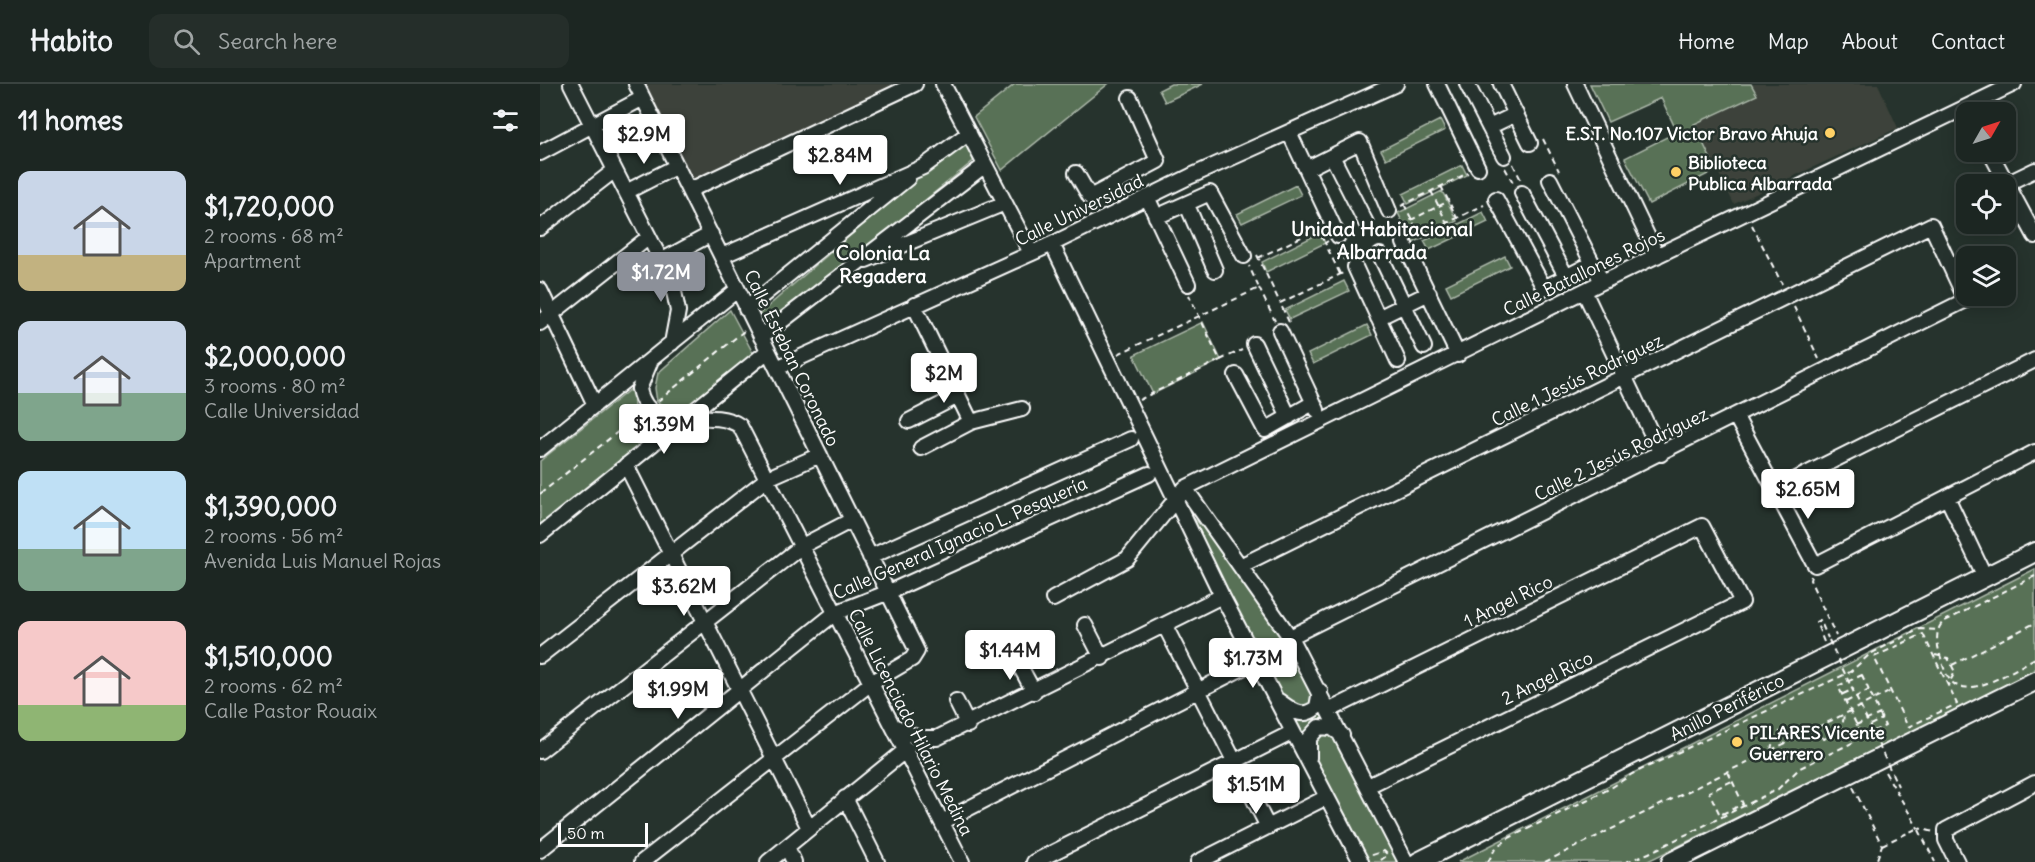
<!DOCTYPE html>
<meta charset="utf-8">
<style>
body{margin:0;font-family:Delius,sans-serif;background:#252e2a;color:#f1f3f6;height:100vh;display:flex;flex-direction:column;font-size:22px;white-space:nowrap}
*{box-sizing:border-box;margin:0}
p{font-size:20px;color:#a0a5a5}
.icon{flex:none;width:33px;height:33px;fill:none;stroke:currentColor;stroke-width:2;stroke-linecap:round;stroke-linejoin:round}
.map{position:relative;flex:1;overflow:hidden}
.side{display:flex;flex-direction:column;background:#1c2622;width:540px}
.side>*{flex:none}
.needle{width:39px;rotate:51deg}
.fabs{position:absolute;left:1416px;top:18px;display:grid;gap:12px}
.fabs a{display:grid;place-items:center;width:60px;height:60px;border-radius:12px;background:#1c2622;box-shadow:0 3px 15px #0003,0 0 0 2px #3a4340;font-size:30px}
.scale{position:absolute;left:18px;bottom:15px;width:90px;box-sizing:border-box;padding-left:6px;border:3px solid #fff;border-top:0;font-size:16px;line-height:21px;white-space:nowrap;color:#fff;-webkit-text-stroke:4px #26332d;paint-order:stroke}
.price{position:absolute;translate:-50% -51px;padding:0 14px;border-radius:6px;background:#fff;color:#222;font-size:20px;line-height:39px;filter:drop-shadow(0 2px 3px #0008)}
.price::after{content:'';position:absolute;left:50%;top:36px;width:18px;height:14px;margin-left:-9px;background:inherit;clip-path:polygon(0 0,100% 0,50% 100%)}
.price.selected{background:#8c9099;color:#fff}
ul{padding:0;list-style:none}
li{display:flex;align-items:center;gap:18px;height:150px;padding:0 18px}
li span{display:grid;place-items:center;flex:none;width:168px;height:120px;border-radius:12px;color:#555}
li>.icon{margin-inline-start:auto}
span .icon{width:72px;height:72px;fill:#fffc;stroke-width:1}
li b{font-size:26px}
h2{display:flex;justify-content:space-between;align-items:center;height:72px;padding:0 18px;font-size:26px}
header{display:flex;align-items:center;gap:36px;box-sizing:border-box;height:84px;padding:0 30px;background:#1c2622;border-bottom:2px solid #3a4340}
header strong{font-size:28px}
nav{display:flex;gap:33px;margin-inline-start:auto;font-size:21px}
.search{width:420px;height:54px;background:#252e2a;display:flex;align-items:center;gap:15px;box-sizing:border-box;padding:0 21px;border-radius:12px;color:#a0a5a5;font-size:22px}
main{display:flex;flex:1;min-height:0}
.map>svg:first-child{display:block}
</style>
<header>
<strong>Habito</strong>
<div class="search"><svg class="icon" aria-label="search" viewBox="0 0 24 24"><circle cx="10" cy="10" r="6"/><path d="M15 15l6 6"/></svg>Search here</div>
<nav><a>Home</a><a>Map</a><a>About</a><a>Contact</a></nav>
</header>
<main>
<section class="side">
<h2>11 homes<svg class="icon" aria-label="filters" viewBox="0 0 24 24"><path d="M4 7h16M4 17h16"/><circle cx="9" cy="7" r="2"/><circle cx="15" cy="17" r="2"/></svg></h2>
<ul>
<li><span style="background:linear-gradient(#c9d6e8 70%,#c2b280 0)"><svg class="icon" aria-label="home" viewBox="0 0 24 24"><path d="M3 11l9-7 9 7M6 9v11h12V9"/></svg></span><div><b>$1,720,000</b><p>2 rooms · 68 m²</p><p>Apartment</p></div></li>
<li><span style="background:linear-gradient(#c9d6e8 60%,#7fa58c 0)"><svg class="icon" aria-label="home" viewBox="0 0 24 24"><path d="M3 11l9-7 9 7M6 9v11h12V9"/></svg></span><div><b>$2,000,000</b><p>3 rooms · 80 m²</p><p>Calle Universidad</p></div></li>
<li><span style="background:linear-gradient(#bfe0f5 65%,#7fa58c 0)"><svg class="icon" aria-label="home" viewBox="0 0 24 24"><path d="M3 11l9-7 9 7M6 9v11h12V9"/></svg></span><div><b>$1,390,000</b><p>2 rooms · 56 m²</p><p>Avenida Luis Manuel Rojas</p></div></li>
<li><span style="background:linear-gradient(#f6c9c9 70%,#8fb573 0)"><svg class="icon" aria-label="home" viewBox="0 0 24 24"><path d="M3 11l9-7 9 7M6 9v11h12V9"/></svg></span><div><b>$1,510,000</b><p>2 rooms · 62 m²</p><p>Calle Pastor Rouaix</p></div></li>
</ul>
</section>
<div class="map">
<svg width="1495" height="778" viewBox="0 0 1495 778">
<rect width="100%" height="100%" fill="#26332d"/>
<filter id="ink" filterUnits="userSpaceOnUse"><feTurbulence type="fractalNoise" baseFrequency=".0167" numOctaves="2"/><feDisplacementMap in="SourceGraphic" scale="12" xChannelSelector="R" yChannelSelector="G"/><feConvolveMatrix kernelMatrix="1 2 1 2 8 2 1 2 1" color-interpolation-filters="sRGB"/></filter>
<g filter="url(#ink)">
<path fill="#3c433a" d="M102,0h266l-212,102z
M1211,0h127l20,44 -164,76 -40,-80 62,-29z"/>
<path fill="#597156" stroke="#acb8aa" stroke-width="1.5" d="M475,0h93l-106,86 -28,-53z
M631,0h32l-38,18 -6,-12z
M1050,0h161l6,11 -63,29 22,46 -67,34 -24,-46 52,-26 -16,-34 -53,24z
M900,36l5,10 -59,29 -5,-9z
M428,57l9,17 -210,171 -9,-14 155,-134z
M922,81l5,10 -59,29 -5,-10z
M756,101l5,10 -59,28 -5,-9z
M902,107l15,30 -44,22 -15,-30z
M943,128l5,10 -59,28 -5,-9z
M780,149l5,10 -59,29 -4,-10z
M965,172l5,10 -59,29 -5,-10z
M804,197l5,10 -59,28 -5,-9z
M190,226l23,43 -64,56 -15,3 -17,-10 -2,-14 3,-15z
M663,238l18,38 -68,34 -19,-39z
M827,241l5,10 -59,29 -5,-10z
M93,303l1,22 16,19h15l-125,101v-68z
M646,427l58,56 52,68 104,227h-31z
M1495,485v102l-389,191h-188z"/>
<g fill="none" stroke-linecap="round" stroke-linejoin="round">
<g stroke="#fff" stroke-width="18">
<path id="minor" d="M31,0l101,198 6,29 -6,32
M96,0l281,567 -5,8 -41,24 -229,179
M403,0l88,169
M897,0l41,84
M927,0l37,72
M961,0l29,59
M1035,0l82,172
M949,43l27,-13
M749,48l49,104
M1450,68l45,84
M0,69l103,-55
M792,72l34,67
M768,84l52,-26 29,69
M536,89l14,24 68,-36 -28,-63
M1010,96l52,102
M1466,100l29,-14
M150,106l225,-106
M86,108l51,-26
M982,109l45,85
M607,113l41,87
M956,115l48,89 49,-25
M647,121l28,65
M616,133l54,-24 34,63
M0,144l75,-58
M864,159l54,112
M512,160l170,352 139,266
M840,171l44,92
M182,172l201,-89 46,-34
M326,176l139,-57
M121,177l50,-27
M815,183l43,94
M0,206l55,115
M1044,207l77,163
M374,221l57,117 51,-13
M206,225l162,-131
M838,234l51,-25
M0,239l109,-86
M740,247l37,79
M221,253l224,-172
M714,260l35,73
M111,276l-12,29c11,52 69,14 101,37l222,436
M237,284l275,-124 139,-68 205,-92
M696,291l29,55 48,-27
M1196,333l79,148 220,-113
M369,337l49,-25
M381,364l50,-26
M0,365l197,-159
M86,381l183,363
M645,404l105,149 116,225
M1234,406l261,-130
M1407,413l38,80
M0,451l228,-184
M330,473l261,-118
M700,482l691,-341 35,75 -676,337
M513,515l74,-40 58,-71 417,-206 412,-198
M545,541l17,33
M625,542l103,201
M474,571l20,37
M0,572l228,-178 52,-23
M416,617l12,24
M739,617c13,9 23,19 38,6l3,-16
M790,626l372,-184 40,76 -374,184
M356,643l22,11h19l285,-142
M0,667l262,-205 50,-26
M769,674v-20l10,-11 13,1 10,7
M305,714l32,64
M402,738l314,-161
M247,763l7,15
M0,766l295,-237 54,-21 260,-118
M228,778l139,-113
M494,778l259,-130
M658,778l129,-65
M1417,778l-11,-22v-10l89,-47"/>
</g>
<g stroke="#fff" stroke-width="22">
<path id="major" d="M878,778l617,-310
M1131,778l364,-181"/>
</g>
<path stroke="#fff" stroke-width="2" stroke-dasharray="6 4.5" stroke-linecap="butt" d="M1003,55l16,32
M973,80l8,16
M965,84l9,16
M901,102l16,32
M891,107l16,32
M864,120l16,32
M861,122l67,-33
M861,141l48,-24
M1212,141l30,59
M876,154l68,-33
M788,157l-3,2 15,31
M798,165l6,11
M717,171l23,48
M718,174l60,-29 6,13
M719,204l16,33
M1254,223l25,52
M749,238l-9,-19 63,-30
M578,270l141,-66 -10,-22
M680,276l22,-10
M599,316l81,-40 -31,-65
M118,317l86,-70
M0,410l99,-79
M1271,492l-1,4 26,56
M1495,492l-92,46c-9,10 -6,23 -2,36 2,8 5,19 12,25 18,16 64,-15 82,-25
M1383,550l34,70 -49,23 -34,-70z
M1284,558l-8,-20 4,-2 8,18
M1395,571l13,3 7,14 -7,13
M1412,581l83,-42
M1322,591l23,51 -23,10 -24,-50z
M1303,610l11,-5
M1306,618l23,-12
M1316,641l24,-11
M1330,641l12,-6
M1273,646l11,9 18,-9 2,-16
M1231,666l3,-15 12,-6 14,7
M1188,688l15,32 -23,11 -11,-23 23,-11
M1345,688l33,56 16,4
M1313,703l29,58 -6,17
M1342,761l36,-17 17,34
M832,771l12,-4 4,4 -10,7
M948,778l7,-13 14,-11 102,-50 21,-14 218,-102 20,-18 50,-25 18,1
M1005,778l346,-171
M1086,778l23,-9 129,-64 22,-21 54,-26"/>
<use href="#minor" stroke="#26332d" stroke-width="14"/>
<use href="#major" stroke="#26332d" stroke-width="18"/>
<path stroke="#fff" stroke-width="2" stroke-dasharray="6 4.5" stroke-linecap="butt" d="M1289,556l69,146"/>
</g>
</g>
<g fill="#ffd166" stroke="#26332d" stroke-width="2">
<circle cx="1290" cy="49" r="6"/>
<circle cx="1136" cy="88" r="6"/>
<circle cx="1197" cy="658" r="6"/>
</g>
<g text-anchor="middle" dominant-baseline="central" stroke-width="5" stroke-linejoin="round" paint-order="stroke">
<g font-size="18" font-weight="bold" fill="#fff" stroke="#26332d" text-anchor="start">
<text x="1278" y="49" text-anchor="end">E.S.T. No.107 Victor Bravo Ahuja</text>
<text x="1148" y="78">Biblioteca<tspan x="1148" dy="21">Publica Albarrada</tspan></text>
<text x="1209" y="648">PILARES Vicente<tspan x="1209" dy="21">Guerrero</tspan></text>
</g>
<g font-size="18" fill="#fff" stroke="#26332d">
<text transform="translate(539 126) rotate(-26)">Calle Universidad</text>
<text transform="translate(1044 188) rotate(-26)">Calle Batallones Rojos</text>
<text transform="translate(252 274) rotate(64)">Calle Esteban Coronado</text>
<text transform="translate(1037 296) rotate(-26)">Calle 1 Jesús Rodríguez</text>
<text transform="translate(1081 370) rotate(-26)">Calle 2 Jesús Rodríguez</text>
<text transform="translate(420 454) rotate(-24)">Calle General Ignacio L. Pesquería</text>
<text transform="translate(968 517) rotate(-26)">1 Angel Rico</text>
<text transform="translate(1007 594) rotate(-26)">2 Angel Rico</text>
<text transform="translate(1187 623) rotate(-27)">Anillo Periférico</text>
<text transform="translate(371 638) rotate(63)">Calle Licenciado Hilario Medina</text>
</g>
<g font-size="20" font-weight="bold" fill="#fff" stroke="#26332d">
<text x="842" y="144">Unidad Habitacional<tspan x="842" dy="23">Albarrada</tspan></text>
<text x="343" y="168">Colonia La<tspan x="343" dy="23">Regadera</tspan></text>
</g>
</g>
</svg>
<div class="fabs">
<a><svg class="needle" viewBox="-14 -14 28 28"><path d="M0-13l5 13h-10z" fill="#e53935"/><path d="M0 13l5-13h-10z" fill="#a0a5a5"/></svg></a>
<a><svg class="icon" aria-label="locate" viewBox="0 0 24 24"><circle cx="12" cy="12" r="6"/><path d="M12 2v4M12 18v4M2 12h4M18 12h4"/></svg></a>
<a><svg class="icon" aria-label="layers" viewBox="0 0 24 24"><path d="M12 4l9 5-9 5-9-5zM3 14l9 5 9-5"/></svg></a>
</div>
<div class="scale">50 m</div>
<b class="price" style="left:104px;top:81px">$2.9M</b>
<b class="price" style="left:300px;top:102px">$2.84M</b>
<b class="price selected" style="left:121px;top:219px">$1.72M</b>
<b class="price" style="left:404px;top:320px">$2M</b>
<b class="price" style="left:124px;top:371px">$1.39M</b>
<b class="price" style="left:1268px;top:436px">$2.65M</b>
<b class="price" style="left:144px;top:533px">$3.62M</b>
<b class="price" style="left:470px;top:597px">$1.44M</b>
<b class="price" style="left:713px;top:605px">$1.73M</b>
<b class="price" style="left:138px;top:636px">$1.99M</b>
<b class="price" style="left:716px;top:731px">$1.51M</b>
</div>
</main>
